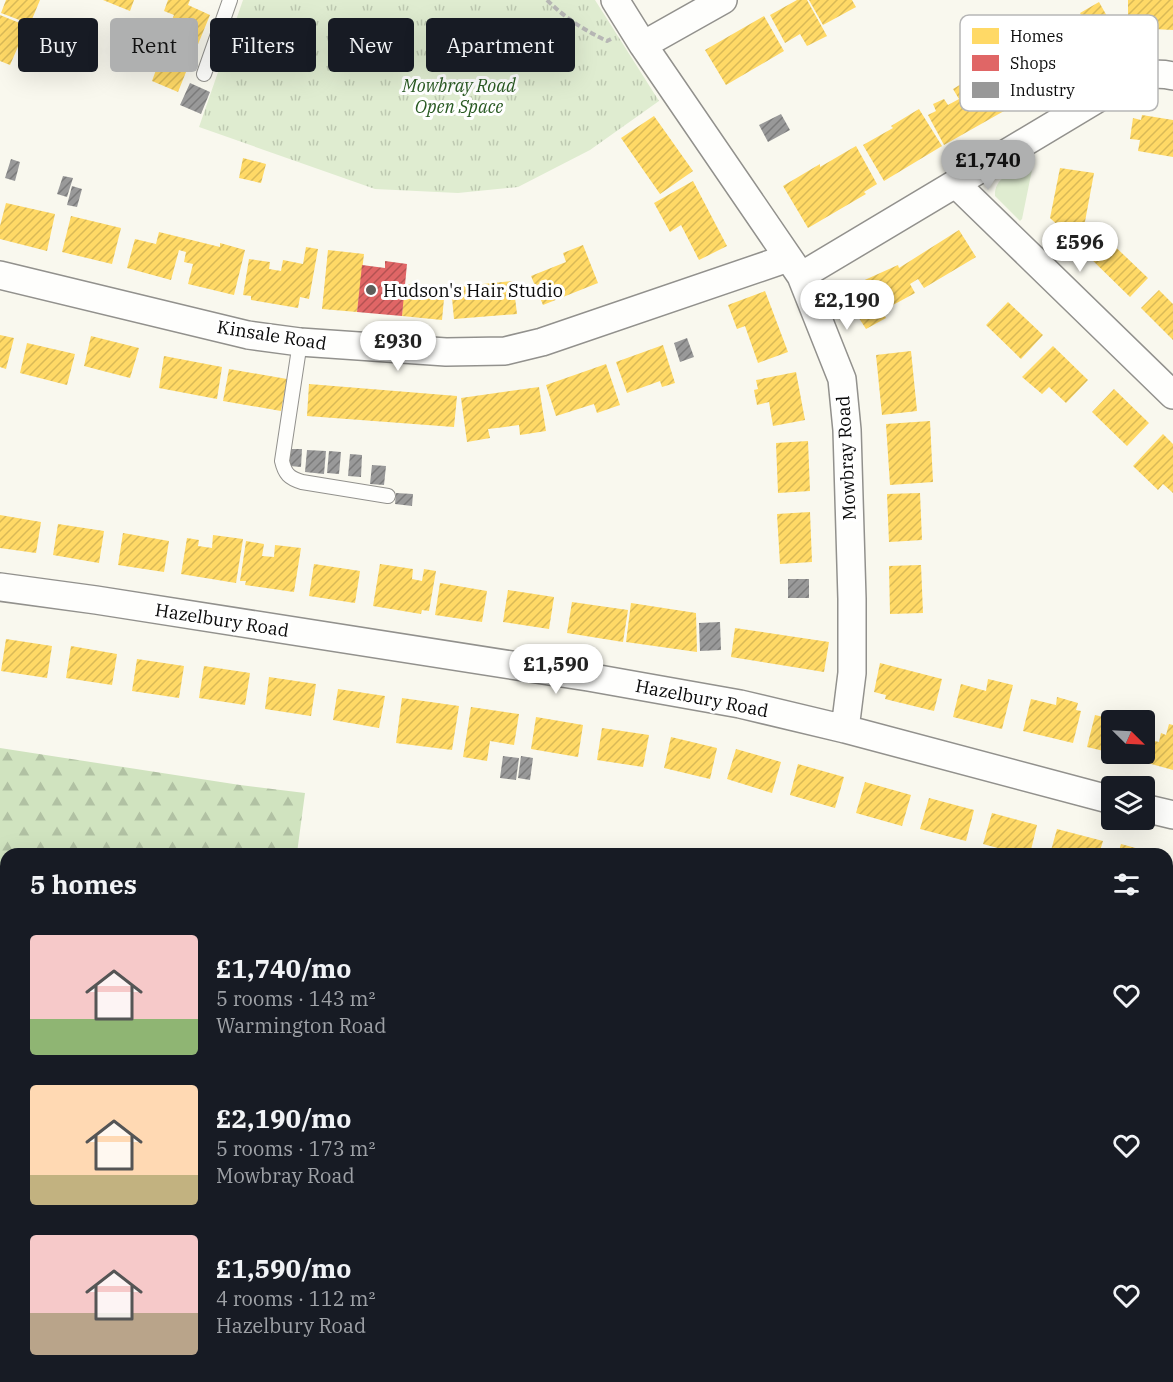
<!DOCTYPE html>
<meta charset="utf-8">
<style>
body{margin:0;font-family:"IBM Plex Serif",serif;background:#20242c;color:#f1f3f6;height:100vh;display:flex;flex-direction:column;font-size:22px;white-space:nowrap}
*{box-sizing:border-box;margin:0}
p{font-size:20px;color:#9ea1a6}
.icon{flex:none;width:33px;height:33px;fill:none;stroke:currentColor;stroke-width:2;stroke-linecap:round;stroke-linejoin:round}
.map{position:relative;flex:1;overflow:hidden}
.details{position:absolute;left:0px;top:848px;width:1173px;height:536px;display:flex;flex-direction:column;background:#171b24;border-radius:18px 18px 0 0;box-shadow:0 6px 24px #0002}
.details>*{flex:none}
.guide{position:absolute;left:18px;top:18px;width:600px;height:54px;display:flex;gap:12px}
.needle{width:39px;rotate:114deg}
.fabs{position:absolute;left:1101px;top:710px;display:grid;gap:12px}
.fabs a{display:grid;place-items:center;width:54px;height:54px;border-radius:6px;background:#171b24;box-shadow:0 6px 24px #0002;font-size:30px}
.price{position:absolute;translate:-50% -51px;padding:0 14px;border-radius:21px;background:#fff;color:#222;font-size:20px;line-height:39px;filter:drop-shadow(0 2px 3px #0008)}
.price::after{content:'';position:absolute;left:50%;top:36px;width:18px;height:14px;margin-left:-9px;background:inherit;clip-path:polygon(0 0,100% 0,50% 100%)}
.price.selected{background:#afb0b0;color:#111}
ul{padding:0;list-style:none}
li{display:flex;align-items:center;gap:18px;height:150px;padding:0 30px}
li span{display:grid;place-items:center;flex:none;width:168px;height:120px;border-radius:6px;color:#555}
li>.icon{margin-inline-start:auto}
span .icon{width:72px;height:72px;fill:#fffc;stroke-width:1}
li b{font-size:26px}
h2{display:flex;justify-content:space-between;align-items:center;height:72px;padding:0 30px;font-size:26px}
.tag{padding:0 21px;border-radius:6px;background:#171b24;box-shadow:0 6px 24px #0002;font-size:21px;line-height:54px}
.tag.selected{background:#afb0b0;color:#111}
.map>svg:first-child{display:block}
</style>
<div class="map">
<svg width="1173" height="1382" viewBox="0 0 1173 1382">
<defs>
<pattern id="forest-firs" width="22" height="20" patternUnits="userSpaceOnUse" patternTransform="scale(1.5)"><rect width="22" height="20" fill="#d0e3bf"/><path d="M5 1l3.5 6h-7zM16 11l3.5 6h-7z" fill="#b1c1a3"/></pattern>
<pattern id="park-tufts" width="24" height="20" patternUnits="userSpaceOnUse" patternTransform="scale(1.5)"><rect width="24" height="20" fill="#dfecd0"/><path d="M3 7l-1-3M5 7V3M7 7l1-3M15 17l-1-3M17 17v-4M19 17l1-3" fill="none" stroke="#bec9b1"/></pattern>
<pattern id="homes-hatch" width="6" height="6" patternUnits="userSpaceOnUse" patternTransform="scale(1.5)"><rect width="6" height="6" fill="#ffd966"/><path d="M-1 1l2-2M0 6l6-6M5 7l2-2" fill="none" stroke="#d9b957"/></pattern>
<pattern id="shops-hatch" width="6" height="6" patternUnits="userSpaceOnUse" patternTransform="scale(1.5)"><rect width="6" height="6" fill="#e06666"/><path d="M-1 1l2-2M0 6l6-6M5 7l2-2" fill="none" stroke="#b45252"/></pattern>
<pattern id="industry-hatch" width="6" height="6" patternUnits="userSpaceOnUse" patternTransform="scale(1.5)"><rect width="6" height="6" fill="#999"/><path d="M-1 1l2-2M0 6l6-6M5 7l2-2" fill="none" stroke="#7b7b7b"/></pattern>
</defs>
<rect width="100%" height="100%" fill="#f9f8ee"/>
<path fill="#dfecd0" d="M1030,164l3,1 -11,54 -2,2 -25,-25c-1,-20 20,-25 35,-32z"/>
<path fill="url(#forest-firs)" d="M0,748l240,37 65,8 -8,60 -291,1v98l-6,1z"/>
<path fill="url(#park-tufts)" d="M243,0h352l64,101 -69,49 -72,37 -60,6 -83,-4 -176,-62z
M1167,1261l6,1v120h-342v-5h336z"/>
<path fill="#e9f1d9" d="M1167,1376l6,2v4h-164l2,-5z
M846,1377h118l-2,5h-117z"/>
<path fill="url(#homes-hatch)" d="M6,0h34l-10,24 -29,-11z
M103,0h31l-4,11z
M168,0h22l-2,5 22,10 -16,39 -41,-17 5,-12 10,4 6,-14 -10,-4z
M797,0h10l20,36 -20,10 -7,-12 -15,9 -15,-28z
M809,0h43l4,7 -33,18z
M1128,0h45v30l-41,-2 -4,-12z
M1099,2l13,23 10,-6 11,18 -60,33 -10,-16 10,-6 -12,-20 21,-11 -2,-4z
M0,15l27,11 -17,39 -10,-4z
M764,16l20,35 -58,34 -21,-35z
M166,46l26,11 -14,35 -26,-11 4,-11 -10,-4 6,-15 10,4z
M981,72l23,39 -60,34 -16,-30 8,-4 -3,-7 11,-5 4,6 11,-6 -6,-10z
M919,109l23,37 -58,35 -21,-36 30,-17 -2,-2z
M1142,115l31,5v37l-35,-6 2,-11 -10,-1 3,-21 8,2z
M654,116l39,55 -33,23 -39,-56z
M856,146l21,38 -13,8 2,2 -58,34 -25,-42 37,-22v3z
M243,158l23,6 -5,19 -22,-5z
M1060,168l34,5 -10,54 4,5 -12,10 -26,-24z
M693,181l34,65 -28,14 -18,-35 -11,7 -16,-29z
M6,203l49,11 -8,37 -47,-12v-13z
M71,216l50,12 -9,36 -50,-12z
M959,230l17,27 -52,31 -6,-9 -8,5 5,9 -33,18 4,7 -20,11 -11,-17 -5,1 -12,-21 60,-27 1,3z
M159,232l61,15v-4l25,7 -11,45 -46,-11 5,-20 -9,-2 2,-10 -7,-2 -8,30 -44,-12 8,-29 21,5z
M1104,236l44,42 -18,19 -44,-43z
M583,245l15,38 -55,22 -12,-29 35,-14 -3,-9z
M306,247l12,2 -9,50 -9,-2 -2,11 -47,-8v-4l-8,-1 6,-36 21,3 -1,7 12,2 2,-11 20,4z
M328,250l36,4 -7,58 -35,-3z
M513,281l4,33 -63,5 -2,-21 12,-1 -1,-11z
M404,284l41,4 -3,32 -40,-4z
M1159,290l14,14v36l-32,-32z
M765,291l23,61 -30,11 -13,-37 -8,3 -9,-24z
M1008,302l35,33 -22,24 -35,-34z
M0,335l14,3 -8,31 -6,-2z
M91,336l48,12 -9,30 -46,-12z
M27,343l48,11 -8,31 -47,-12z
M663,345l12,38 -13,4 -2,-6 -33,12 -11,-31z
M1053,346l35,34 -22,23 -17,-16 -7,7 -20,-17z
M911,351l6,60 -35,4 -6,-60z
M164,356l58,11 -5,32 -58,-11z
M606,364l14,41 -23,8 -3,-9 -38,12 -10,-31z
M229,369l58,10 -6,32 -58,-10z
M796,372l9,48 -32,6 -4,-24 -12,3 -3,-15 4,-1 -2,-9z
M309,384l148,12 -3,31 -147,-11z
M539,387l7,44 -26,4 -1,-10 -14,2 -17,2 2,9 -23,4 -6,-44z
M1114,389l35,34 -22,23 -35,-34z
M930,421l3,61 -43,3 -4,-61z
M1163,434l10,10v49l-10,-9 -5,6 -25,-24z
M808,441l2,50 -32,2 -2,-50z
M920,493l2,47 -33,2 -2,-48z
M810,512l2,50 -32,2 -3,-50z
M0,515l41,7 -5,31 -36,-5z
M58,524l46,7 -5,32 -46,-8z
M123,533l46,8 -5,31 -46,-7z
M213,535l30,4 -7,44 -55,-9 6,-36 12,2 -1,6 14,2z
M246,541l18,3 -2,12 12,1 1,-12 26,3 -7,44 -49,-7 1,-4h-6z
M314,564l46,7 -5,32 -46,-7z
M380,564l33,5 -1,10 10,2 2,-12 12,2 -7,40 -7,-1 -1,4 -48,-8z
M921,565l2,48 -33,1 -1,-48z
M440,583l47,8 -5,31 -47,-7z
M508,590l46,7 -5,32 -46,-7z
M572,602l56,8 -5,32 -56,-9z
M631,603l65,10 1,39 -71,-10z
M735,628l94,14 -5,30 -93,-15z
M6,639l46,7 -5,32 -46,-7z
M71,646l46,8 -5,31 -46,-7z
M137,659l47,7 -5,32 -47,-7z
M880,663l62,16 -8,32 -49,-12 1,-4 -12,-3z
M204,666l46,7 -5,32 -46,-7z
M269,677l47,7 -5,32 -46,-7z
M988,679l25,6 -11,44 -49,-12 8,-33 25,7z
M338,689l47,7 -6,32 -46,-8z
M1057,697l21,6 -2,7 5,1 -8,32 -50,-12 8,-32 25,6z
M402,698l57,8 -7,44 -56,-7z
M471,707l48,7 -5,31 -24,-4 -3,20 -24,-4z
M1131,713l23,6 -9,32 -1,-31h-16z
M1095,715l17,4v34l-25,-6z
M536,717l47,8 -5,32 -47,-8z
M1169,724l4,1v45l-29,-8 6,-22 9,2 2,-9 5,2z
M602,728l47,7 -6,32 -46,-7z
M671,737l46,11 -7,31 -46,-11z
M736,749l45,13 -9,31 -45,-14z
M1114,753h31l-2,8z
M798,764l46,13 -9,31 -45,-13z
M865,782l46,13 -9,31 -46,-13z
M929,798l45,12 -8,31 -46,-12z
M992,813l45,12 -7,29h-10l-37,-10z
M1057,829l46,12 -4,13h-49z
M1121,844l33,9v1h-36z
M1172,872h1v20l-5,-1z
M0,997h6v27h-6z
M1167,1130l6,2v45l-6,-2z
M0,1282h2l1,30h-3z
M0,1348h6v29h19v2l-25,1z
M654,1377h33v5z
M714,1377h32l-1,5h-32z"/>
<path fill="url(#shops-hatch)" d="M385,261l22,3 -5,52 -45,-4 5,-47 23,3z"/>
<path fill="url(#industry-hatch)" d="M190,83l20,9 -9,22 -21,-9z
M781,114l9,16 -22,12 -9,-17z
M11,159l9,3 -5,19 -10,-3z
M63,176l10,2 -6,19 -10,-3z
M72,186l10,3 -5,18 -10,-2z
M687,338l7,19 -14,5 -6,-19z
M289,449h13l-1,18 -11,-1z
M307,450l19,1 -2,23 -19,-2z
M329,451l12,1 -2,22 -12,-1z
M350,454l12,1 -1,22 -13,-1z
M372,465l14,1 -2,19 -14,-1z
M396,493l17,1 -1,12 -17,-2z
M788,579h21v19h-21z
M720,622l1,28 -21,1 -1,-28z
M503,756l16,2 -3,22 -16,-2z
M521,756l12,2 -3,22 -12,-2z
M691,1377h20v5h-20z"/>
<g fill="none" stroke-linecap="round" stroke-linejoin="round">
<g stroke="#92918d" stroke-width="16">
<path id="lane" d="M204,74l26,-74
M300,342l-18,119c3,13 7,17 20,21l86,14"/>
</g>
<g stroke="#92918d" stroke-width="30">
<path id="street" d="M615,0l28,45 158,231 41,103 5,51 5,169v74l-7,56
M643,45l80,-45
M956,184l217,211
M0,275l248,60 52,7 146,10 59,-1 37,-9 246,-84
M801,276l321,-192c19,-7 31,-13 51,-8
M0,587l96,13 492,77 152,27 105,25 267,71
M1144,808l29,7"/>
</g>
<g stroke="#888883" stroke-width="36">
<path id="secondary" d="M0,1156h6
M1167,1233l6,2"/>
</g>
<path stroke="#b7b7b5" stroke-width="4" stroke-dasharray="6 3" stroke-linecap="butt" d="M547,0c18,18 37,30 60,41l4,-2
M0,923h6
M0,1042h6
M0,1315h6
M58,1382l4,-5"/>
<use href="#lane" stroke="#fefefc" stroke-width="14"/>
<use href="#street" stroke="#fefefc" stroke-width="27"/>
<use href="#secondary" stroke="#f3f3e8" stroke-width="33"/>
</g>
<circle fill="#5e5d5a" stroke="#fff" stroke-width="2" cx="371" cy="290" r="6"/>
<g text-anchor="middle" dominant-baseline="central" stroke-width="6" stroke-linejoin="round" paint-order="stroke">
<g font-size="18" font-style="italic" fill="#295a22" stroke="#fff">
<text x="459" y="85">Mowbray Road<tspan x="459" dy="21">Open Space</tspan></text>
</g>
<g font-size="18" fill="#0a0a0a" stroke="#fff" text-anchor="start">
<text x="383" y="290">Hudson's Hair Studio</text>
</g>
<g font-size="18" fill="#0a0a0a" stroke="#fff">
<text transform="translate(272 335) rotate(9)">Kinsale Road</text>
<text transform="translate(846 458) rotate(-93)">Mowbray Road</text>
<text transform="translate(222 620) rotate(9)">Hazelbury Road</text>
<text transform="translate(702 698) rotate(11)">Hazelbury Road</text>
</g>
</g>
<rect x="960" y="15" width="198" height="96" rx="9" fill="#fff" stroke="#b6b6b6" stroke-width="1.5"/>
<rect x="972" y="28" width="27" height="16" fill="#ffd966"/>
<rect x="972" y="55" width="27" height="16" fill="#e06666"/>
<rect x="972" y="82" width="27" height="16" fill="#999"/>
<g font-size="16" fill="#0a0a0a">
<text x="1010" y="42">Homes</text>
<text x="1010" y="69">Shops</text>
<text x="1010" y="96">Industry</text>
</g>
</svg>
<div class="fabs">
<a><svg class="needle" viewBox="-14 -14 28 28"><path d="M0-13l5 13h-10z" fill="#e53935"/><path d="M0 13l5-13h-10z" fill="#9ea1a6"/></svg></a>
<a><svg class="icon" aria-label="layers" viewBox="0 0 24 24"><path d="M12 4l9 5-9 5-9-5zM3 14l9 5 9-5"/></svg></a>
</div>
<b class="price selected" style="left:988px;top:191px">£1,740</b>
<b class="price" style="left:1080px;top:273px">£596</b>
<b class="price" style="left:847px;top:331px">£2,190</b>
<b class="price" style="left:398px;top:372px">£930</b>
<b class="price" style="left:556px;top:695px">£1,590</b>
<div class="guide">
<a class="tag">Buy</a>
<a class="tag selected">Rent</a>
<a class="tag">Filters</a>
<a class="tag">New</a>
<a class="tag">Apartment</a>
</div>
<section class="details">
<h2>5 homes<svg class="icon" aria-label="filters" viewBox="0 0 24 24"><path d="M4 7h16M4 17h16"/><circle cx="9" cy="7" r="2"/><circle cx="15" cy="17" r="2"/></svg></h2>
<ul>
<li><span style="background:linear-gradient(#f6c9c9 70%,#8fb573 0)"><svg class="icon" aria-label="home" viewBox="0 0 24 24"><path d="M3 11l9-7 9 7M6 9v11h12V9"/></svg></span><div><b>£1,740/mo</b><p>5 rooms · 143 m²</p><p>Warmington Road</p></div><svg class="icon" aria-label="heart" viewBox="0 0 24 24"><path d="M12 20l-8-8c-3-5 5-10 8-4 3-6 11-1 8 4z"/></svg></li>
<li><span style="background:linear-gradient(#ffd9b3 75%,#c2b280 0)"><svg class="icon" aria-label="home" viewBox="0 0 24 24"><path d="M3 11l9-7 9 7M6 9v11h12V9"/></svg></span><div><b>£2,190/mo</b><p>5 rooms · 173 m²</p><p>Mowbray Road</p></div><svg class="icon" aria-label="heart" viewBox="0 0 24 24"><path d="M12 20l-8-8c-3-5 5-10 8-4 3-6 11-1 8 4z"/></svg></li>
<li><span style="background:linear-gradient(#f6c9c9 65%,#b9a48a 0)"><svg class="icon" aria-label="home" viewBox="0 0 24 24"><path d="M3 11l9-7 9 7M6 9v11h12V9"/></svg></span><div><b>£1,590/mo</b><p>4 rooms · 112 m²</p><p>Hazelbury Road</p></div><svg class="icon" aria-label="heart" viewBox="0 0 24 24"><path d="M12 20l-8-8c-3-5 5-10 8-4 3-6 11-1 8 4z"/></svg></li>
</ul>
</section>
</div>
